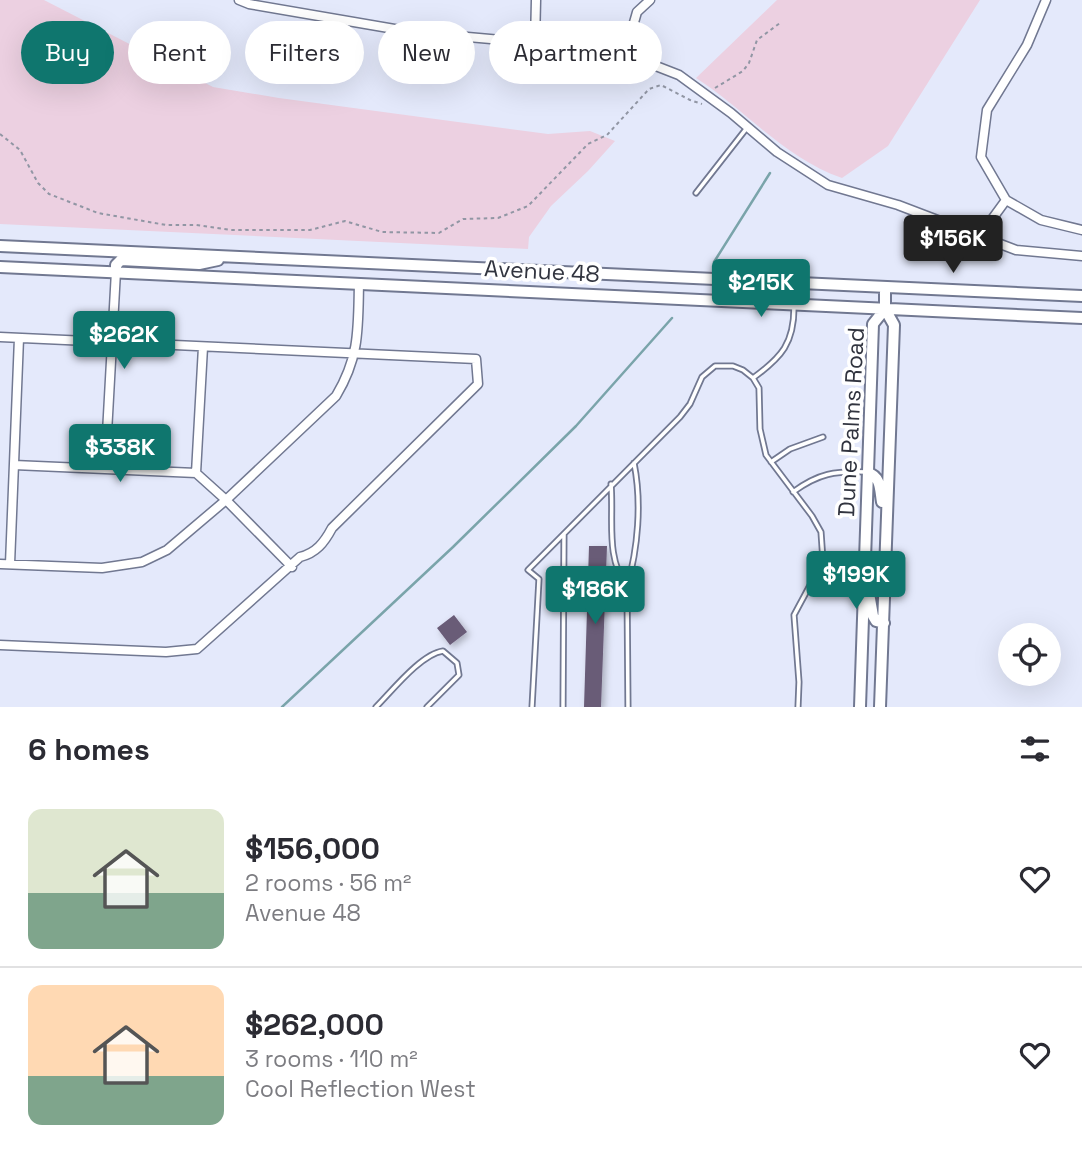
<!DOCTYPE html>
<meta charset="utf-8">
<style>
body{margin:0;font-family:"Space Grotesk",sans-serif;background:#f7f7f7;color:#2b2b33;height:100vh;display:flex;flex-direction:column;font-size:26px;white-space:nowrap}
*{box-sizing:border-box;margin:0}
p{font-size:23px;color:#7c7c81}
.icon{flex:none;width:38px;height:38px;fill:none;stroke:currentColor;stroke-width:2;stroke-linecap:round;stroke-linejoin:round}
.map{position:relative;height:707px;overflow:hidden}
.details{display:flex;flex-direction:column;background:#fff;flex:1}
.details>*{flex:none}
.guide{position:absolute;left:21px;top:21px;width:700px;height:63px;display:flex;gap:14px}
.controls{position:absolute;left:998px;top:623px;display:grid;gap:14px}
.controls a{display:grid;place-items:center;width:63px;height:63px;border-radius:50%;background:#fff;box-shadow:0 7px 28px #0002;font-size:35px}
.price{position:absolute;translate:-50% -60px;padding:0 16px;border-radius:7px;background:#0f766e;color:#fff;font-size:23px;line-height:46px;filter:drop-shadow(0 2px 4px #0008)}
.price::after{content:'';position:absolute;left:50%;top:42px;width:21px;height:16px;margin-left:-10px;background:inherit;clip-path:polygon(0 0,100% 0,50% 100%)}
.price.active{background:#222;color:#fff}
ul{padding:0;list-style:none}
li{display:flex;align-items:center;gap:21px;height:175px;padding:0 28px}
li+li{border-top:2px solid #e1e1e2}
li span{display:grid;place-items:center;flex:none;width:196px;height:140px;border-radius:14px;color:#555}
li>.icon{margin-inline-start:auto}
span .icon{width:84px;height:84px;fill:#fffc;stroke-width:1}
li b{font-size:30px}
h2{display:flex;justify-content:space-between;align-items:center;height:84px;padding:0 28px;font-size:30px}
.tag{padding:0 24px;border-radius:32px;background:#fff;box-shadow:0 7px 28px #0002;font-size:24px;line-height:63px}
.tag.active{background:#0f766e;color:#fff}
.map>svg:first-child{display:block}
</style>
<div class="map">
<svg width="1082" height="707" viewBox="0 0 1082 707">
<defs>
<filter id="shadow"><feDropShadow dx="3" dy="3" stdDeviation="3.5" flood-color="#0004"/></filter>
</defs>
<rect width="100%" height="100%" fill="#e4e9fb"/>
<path fill="#ecd0e1" d="M0,0h44l169,87 66,11 269,36 42,-3 25,10 -27,30 -37,35 -22,31 -1,12 -528,-25z
M777,0h203l-92,146 -46,32c-58,-20 -96,-68 -146,-100z"/>
<g fill="none" stroke-linecap="round" stroke-linejoin="round">
<path stroke="#7aa4aa" stroke-width="2.5" d="M714,262l56,-89
M282,707l171,-160 123,-121 96,-108"/>
</g>
<path fill="#695b77" filter="url(#shadow)" d="M589,546h18l-6,161h-17z
M454,615l13,17 -17,13 -13,-17z"/>
<g fill="none" stroke-linecap="round" stroke-linejoin="round">
<g stroke="#717891" stroke-width="7">
<path id="lane" d="M696,193l50,-64
M753,378c29,-21 41,-35 41,-71
M771,462l19,-13 33,-12
M611,484c3,35 -6,73 16,103l1,120
M793,492c26,-19 42,-21 73,-20
M627,587c11,-39 15,-84 7,-124
M376,707c16,-16 45,-53 67,-56l14,12 2,12 -32,32
M532,707l7,-128 -11,-9 152,-153 10,-13 12,-27 13,-11h18l10,4 10,8 6,10 1,41 6,26 46,61 9,16 2,29 -29,54 5,67 -1,25
M563,707l1,-173"/>
</g>
<g stroke="#717891" stroke-width="11">
<path id="street" d="M239,0l10,4 163,28 123,11 90,11 54,21 52,38 46,39 51,33 70,20 118,45 66,6
M1046,0l-19,45 -40,65 -6,47 25,43 35,20 41,10
M535,43l1,-43
M625,54l12,-42 13,-12
M979,237l27,-37
M0,337l476,22 2,25 -146,144c-8,15 -16,25 -32,29l-103,92 -31,3 -166,-7
M14,465l182,8 30,27 66,67
M105,469l11,-198
M196,473l7,-126
M0,564l102,4 40,-6 25,-12 59,-50 110,-104c24,-40 22,-68 23,-113
M10,564l9,-226"/>
</g>
<g stroke="#717891" stroke-width="14">
<path id="secondary" d="M0,246l1082,50
M0,267l1082,51
M116,271v-6l5,-5 78,4 19,-4
M868,473c13,3 12,18 14,29
M869,593l4,23 3,5 8,2
M860,707l13,-383 12,-15
M880,707l14,-382 -9,-16v-21"/>
</g>
<path stroke="#9196a4" stroke-width="2" stroke-dasharray="3.5 3.5" stroke-linecap="butt" d="M715,88l28,-17 6,-8 8,-23 23,-17
M0,134l20,16 18,33 11,11 49,19 68,12h30l35,5h79l35,-9 37,11 57,1 24,-14 35,-1 30,-12 60,-62 19,-9 42,-46 12,-4 29,15 12,4"/>
<use href="#lane" stroke="#fff" stroke-width="3.5"/>
<use href="#street" stroke="#fff" stroke-width="8"/>
<use href="#secondary" stroke="#fff" stroke-width="10"/>
</g>
<g text-anchor="middle" dominant-baseline="central" stroke-width="7" stroke-linejoin="round" paint-order="stroke">
<g font-size="23" fill="#31343f" stroke="#fff">
<text transform="translate(542 271) rotate(3)">Avenue 48</text>
<text transform="translate(851 422) rotate(-87)">Dune Palms Road</text>
</g>
</g>
</svg>
<div class="controls">
<a><svg class="icon" aria-label="locate" viewBox="0 0 24 24"><circle cx="12" cy="12" r="6"/><path d="M12 2v4M12 18v4M2 12h4M18 12h4"/></svg></a>
</div>
<b class="price active" style="left:953px;top:275px">$156K</b>
<b class="price" style="left:761px;top:319px">$215K</b>
<b class="price" style="left:124px;top:371px">$262K</b>
<b class="price" style="left:120px;top:484px">$338K</b>
<b class="price" style="left:856px;top:611px">$199K</b>
<b class="price" style="left:595px;top:626px">$186K</b>
<div class="guide">
<a class="tag active">Buy</a>
<a class="tag">Rent</a>
<a class="tag">Filters</a>
<a class="tag">New</a>
<a class="tag">Apartment</a>
</div>
</div>
<section class="details">
<h2>6 homes<svg class="icon" aria-label="filters" viewBox="0 0 24 24"><path d="M4 7h16M4 17h16"/><circle cx="9" cy="7" r="2"/><circle cx="15" cy="17" r="2"/></svg></h2>
<ul>
<li><span style="background:linear-gradient(#dfe7d0 60%,#7fa58c 0)"><svg class="icon" aria-label="home" viewBox="0 0 24 24"><path d="M3 11l9-7 9 7M6 9v11h12V9"/></svg></span><div><b>$156,000</b><p>2 rooms · 56 m²</p><p>Avenue 48</p></div><svg class="icon" aria-label="heart" viewBox="0 0 24 24"><path d="M12 20l-8-8c-3-5 5-10 8-4 3-6 11-1 8 4z"/></svg></li>
<li><span style="background:linear-gradient(#ffd9b3 65%,#7fa58c 0)"><svg class="icon" aria-label="home" viewBox="0 0 24 24"><path d="M3 11l9-7 9 7M6 9v11h12V9"/></svg></span><div><b>$262,000</b><p>3 rooms · 110 m²</p><p>Cool Reflection West</p></div><svg class="icon" aria-label="heart" viewBox="0 0 24 24"><path d="M12 20l-8-8c-3-5 5-10 8-4 3-6 11-1 8 4z"/></svg></li>
</ul>
</section>
